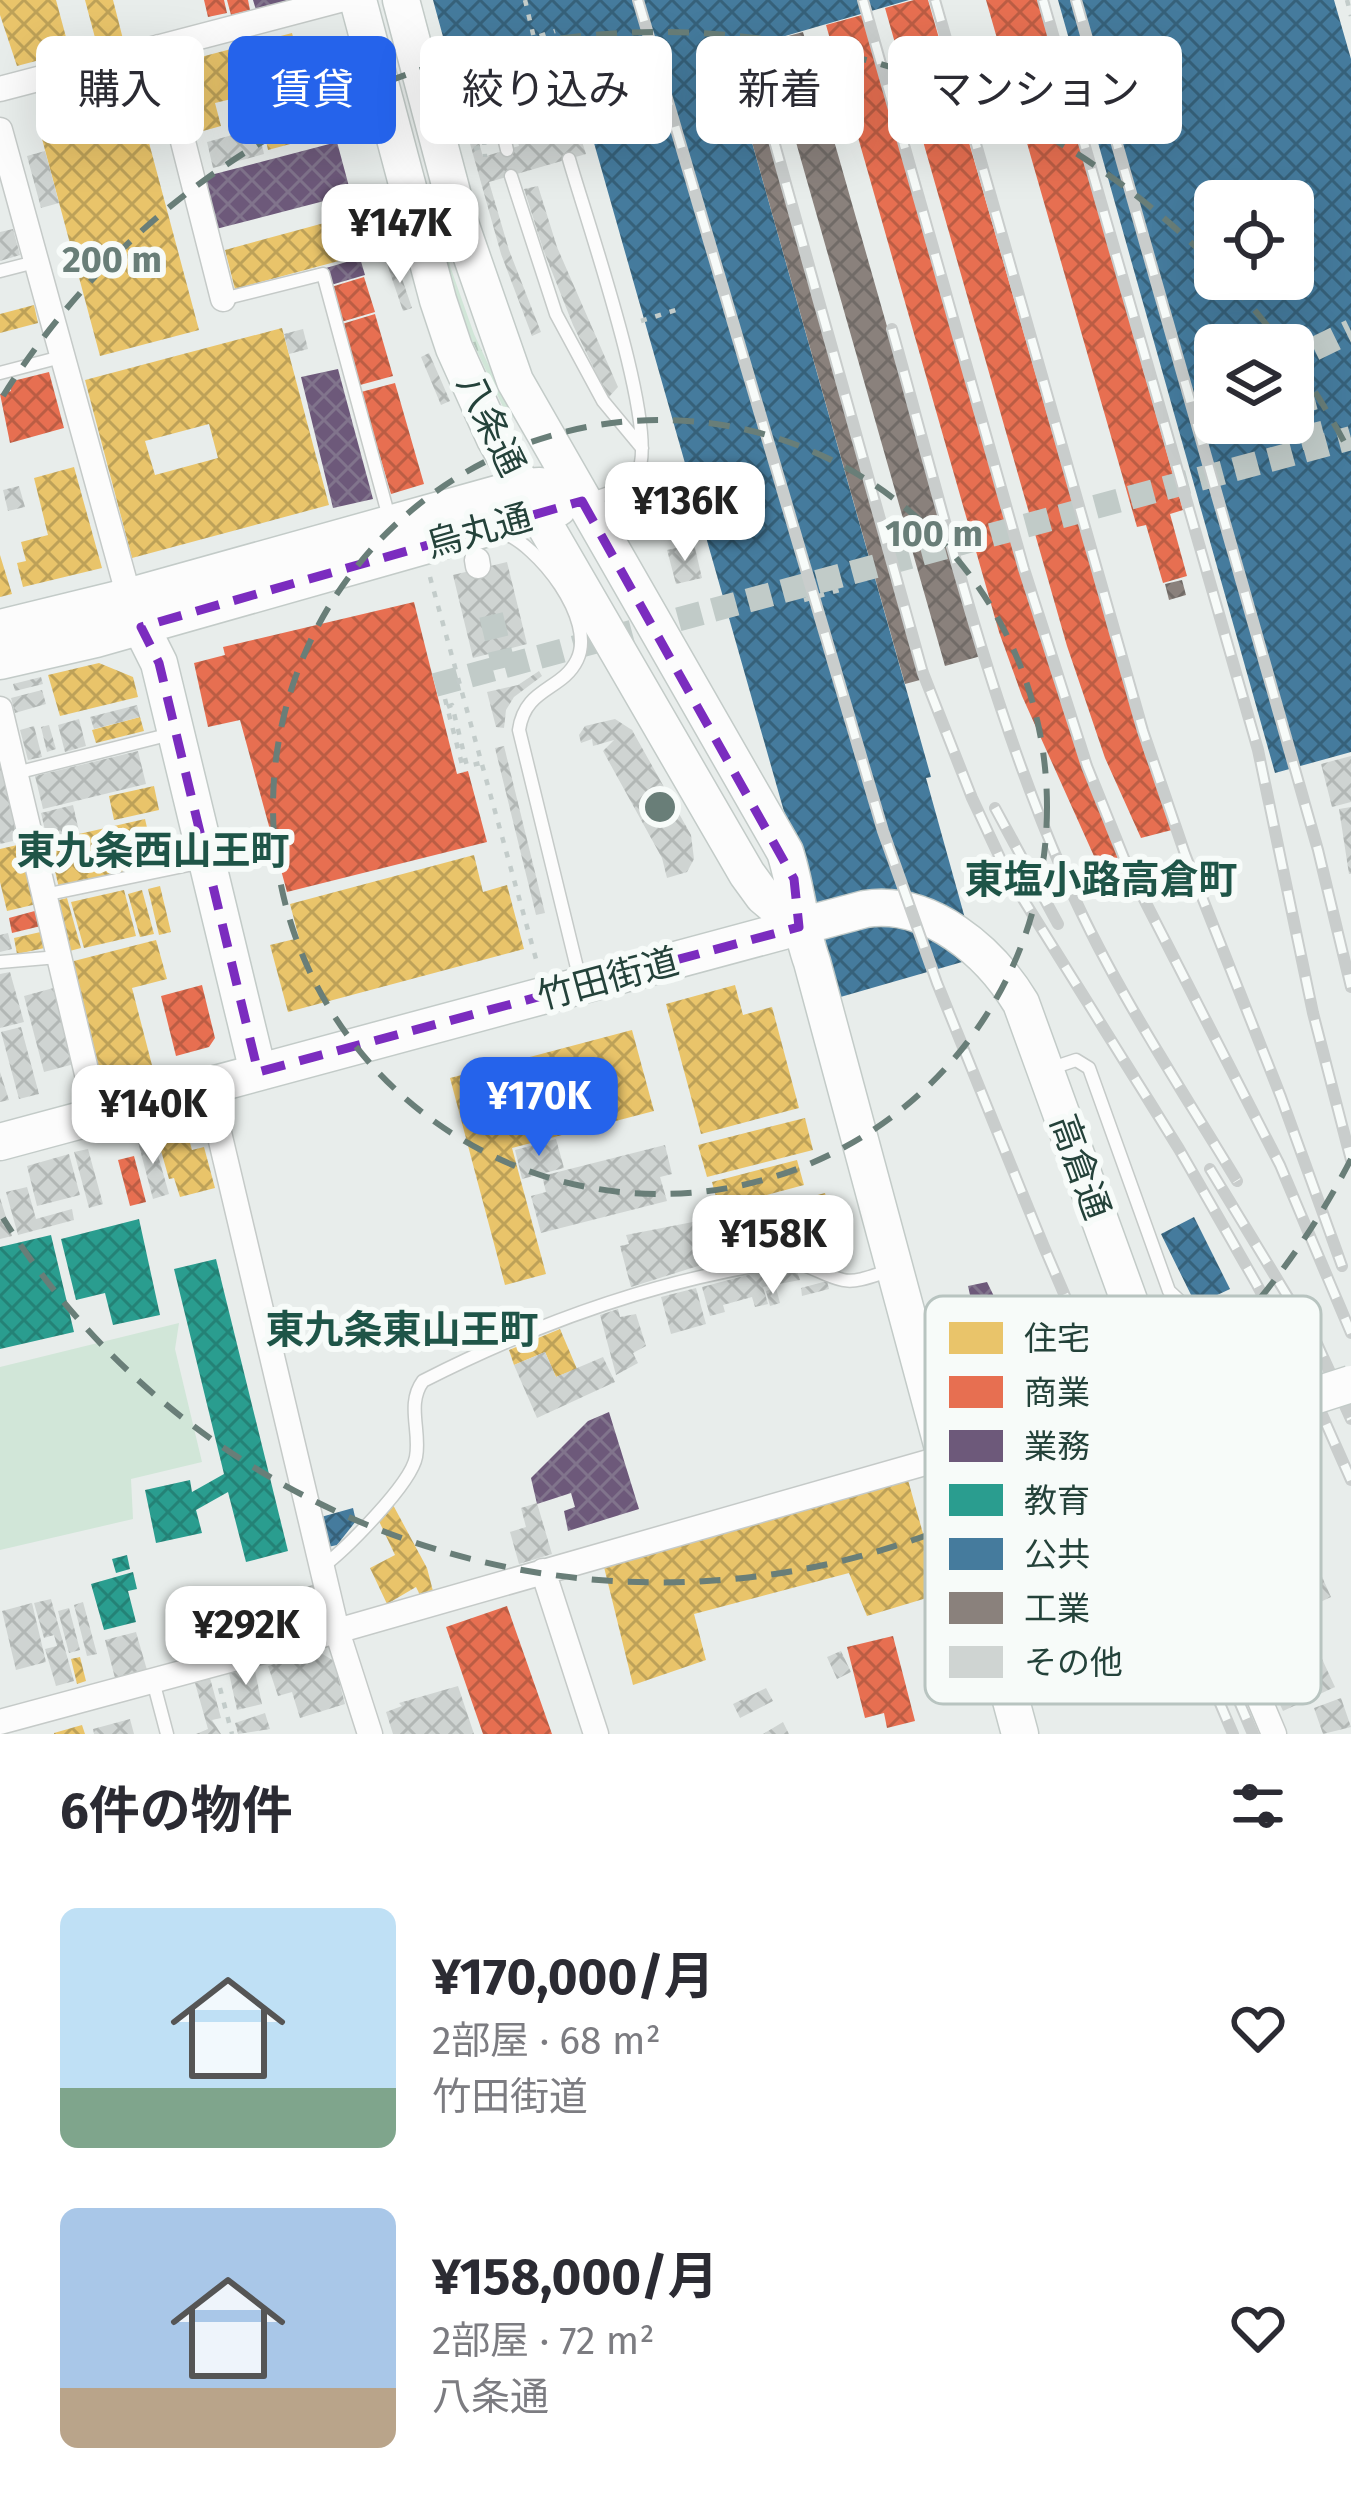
<!DOCTYPE html>
<html lang="ja">
<meta charset="utf-8">
<style>
body{margin:0;font-family:"Fira Sans","Noto Sans JP",sans-serif;background:#f2f2f3;color:#2b2b33;height:100vh;display:flex;flex-direction:column;font-size:45px;white-space:nowrap}
*{box-sizing:border-box;margin:0}
p{font-size:39px;color:#7c7c81}
.icon{flex:none;width:66px;height:66px;fill:none;stroke:currentColor;stroke-width:2;stroke-linecap:round;stroke-linejoin:round}
.map{position:relative;height:1734px;overflow:hidden}
.details{display:flex;flex-direction:column;background:#fff;flex:1}
.details>*{flex:none}
.top-card{position:absolute;left:36px;top:36px;width:1281px;height:108px;display:flex;gap:24px}
.controls{position:absolute;left:1194px;top:180px;display:grid;gap:24px}
.controls a{display:grid;place-items:center;width:120px;height:120px;border-radius:18px;background:#fff;box-shadow:0 12px 48px #0002;font-size:60px}
.price{position:absolute;translate:-50% -102px;padding:0 27px;border-radius:24px;background:#fff;color:#222;font-size:39px;line-height:78px;filter:drop-shadow(0 3px 6px #0008)}
.price::after{content:'';position:absolute;left:50%;top:72px;width:36px;height:27px;margin-left:-18px;background:inherit;clip-path:polygon(0 0,100% 0,50% 100%)}
.price.on{background:#2563eb;color:#fff}
ul{padding:0;list-style:none}
li{display:flex;align-items:center;gap:36px;height:300px;padding:0 60px}
li span{display:grid;place-items:center;flex:none;width:336px;height:240px;border-radius:18px;color:#555}
li>.icon{margin-inline-start:auto}
span .icon{width:144px;height:144px;fill:#fffc;stroke-width:1}
li b{font-size:51px}
h2{display:flex;justify-content:space-between;align-items:center;height:144px;padding:0 60px;font-size:51px}
.tag{padding:0 42px;border-radius:18px;background:#fff;box-shadow:0 12px 48px #0002;font-size:42px;line-height:108px}
.tag.on{background:#2563eb;color:#fff}
.map>svg:first-child{display:block}
</style>
<div class="map">
<svg width="1351" height="1734" viewBox="0 0 1351 1734">
<defs>
<pattern id="grass-tufts" width="24" height="20" patternUnits="userSpaceOnUse" patternTransform="scale(3)"><rect width="24" height="20" fill="#d1e6d8"/><path d="M3 7l-1-3M5 7V3M7 7l1-3M15 17l-1-3M17 17v-4M19 17l1-3" fill="none" stroke="#b3c6ba"/></pattern>
<pattern id="homes-cross-hatch" width="8" height="8" patternUnits="userSpaceOnUse" patternTransform="scale(3)"><rect width="8" height="8" fill="#e9c46a"/><path d="M0 0l8 8M0 8l8-8" fill="none" stroke="#bda158"/></pattern>
<pattern id="shops-cross-hatch" width="8" height="8" patternUnits="userSpaceOnUse" patternTransform="scale(3)"><rect width="8" height="8" fill="#e76f51"/><path d="M0 0l8 8M0 8l8-8" fill="none" stroke="#bb5d44"/></pattern>
<pattern id="offices-cross-hatch" width="8" height="8" patternUnits="userSpaceOnUse" patternTransform="scale(3)"><rect width="8" height="8" fill="#6d597a"/><path d="M0 0l8 8M0 8l8-8" fill="none" stroke="#81748c"/></pattern>
<pattern id="schools-cross-hatch" width="8" height="8" patternUnits="userSpaceOnUse" patternTransform="scale(3)"><rect width="8" height="8" fill="#2a9d8f"/><path d="M0 0l8 8M0 8l8-8" fill="none" stroke="#248276"/></pattern>
<pattern id="public-cross-hatch" width="8" height="8" patternUnits="userSpaceOnUse" patternTransform="scale(3)"><rect width="8" height="8" fill="#457b9d"/><path d="M0 0l8 8M0 8l8-8" fill="none" stroke="#36617a"/></pattern>
<pattern id="industry-cross-hatch" width="8" height="8" patternUnits="userSpaceOnUse" patternTransform="scale(3)"><rect width="8" height="8" fill="#8a817c"/><path d="M0 0l8 8M0 8l8-8" fill="none" stroke="#716b67"/></pattern>
<pattern id="building-cross-hatch" width="8" height="8" patternUnits="userSpaceOnUse" patternTransform="scale(3)"><rect width="8" height="8" fill="#cfd4d2"/><path d="M0 0l8 8M0 8l8-8" fill="none" stroke="#b2b7b5"/></pattern>
</defs>
<rect width="100%" height="100%" fill="#e8edeb"/>
<path fill="url(#grass-tufts)" d="M393,39l47,159 10,68 24,68 39,83 -4,3 -39,-84 -25,-69 -10,-68z"/>
<path fill="#d1e6d8" d="M179,1323l-4,26 27,113 -71,17 2,40 -133,31v-183z"/>
<path fill="url(#homes-cross-hatch)" fill-rule="evenodd" d="M0,0h56l14,52 -53,14 -17,-51z
M85,0h28l11,43 -26,6z
M292,33l28,103 -52,14 -3,-14 6,-1 -11,-43 -45,11 6,23 -25,7 -18,-70z
M136,94l63,236 -99,26 -63,-236z
M350,216l11,39 -126,34 -10,-39z
M34,305l4,18 -38,10v-19z
M282,328l47,177 -197,53 -47,-178zM209,424l9,34 -63,17 -10,-34z
M74,467l28,101 -79,19 -6,-24 9,-2 -5,-19 27,-7 -14,-57z
M0,555l12,39 -12,3z
M99,663l34,14 5,20 -78,19 -12,-41z
M140,717l4,14 -48,12 -4,-13z
M154,786l5,24 -45,10 -5,-24z
M145,819l11,47 -97,22 -11,-47z
M26,843l15,60 -34,8 -7,-29v-33z
M474,855l9,37 24,-7 17,64 -236,63 -18,-67 29,-7 -9,-34z
M160,886l11,46 -12,3 -11,-46z
M124,890l12,46 -52,12 -13,-46z
M142,890l12,44 -14,3 -12,-43z
M67,898l14,50 -15,4 -14,-50z
M45,931l4,16 -32,7 -3,-16z
M156,940l11,39 -35,9 21,81 -52,14 -31,-121z
M735,985l8,30 29,-8 27,101 -98,26 -35,-130z
M632,1030l22,81 -142,37 34,126 -41,11 -55,-207z
M805,1118l8,32 -106,27 -9,-32z
M185,1125l7,25 12,-3 11,41 -35,9 -6,-19 -5,1 -13,-46z
M797,1160l7,25 -85,23 -7,-26z
M825,1193l14,52 -35,9 -5,-16 -70,18 -10,-35z
M560,1329l17,40 -21,8 -11,-25 -31,13 -5,-15z
M908,1480l32,114 -73,22 -18,-43 -155,41 12,46 -73,25 -29,-118z
M392,1503l35,65 6,23 -13,4 -4,-8 -29,17 -17,-36 25,-13 -17,-36z
M80,1657l6,24 -9,3 -6,-25z
M82,1725l3,9h-31v-1z"/>
<path fill="url(#shops-cross-hatch)" d="M204,0h20l3,13 -19,4z
M227,0h21l2,10 -19,5z
M914,0h14l216,751 28,79 -8,2 -23,6 -36,-80 -38,-112 -182,-638z
M986,0h53l144,510 -13,4 17,62 -24,7 -17,-58 -9,2z
M862,15l154,541 55,177 48,124 -21,8 -76,-169 -23,-64 -173,-607z
M364,277l11,35 -34,10 -10,-35z
M375,314l18,62 -33,9 -18,-61z
M49,372l15,56 -54,15 -10,-49 11,-3 -2,-9z
M395,383l29,101 -33,10 -30,-102z
M414,602l43,172 11,-3 19,71 -200,50 -47,-172 -32,7 -14,-64 31,-8 -2,-8z
M42,909l3,16 -33,8 -3,-15z
M202,985l13,53 -6,9 -33,9 -15,-60z
M134,1156l12,46 -16,4 -12,-46z
M507,1606l45,128h-69l-37,-107z
M893,1636l22,85 -28,7 -3,-15 -19,5 -18,-71z"/>
<path fill="url(#offices-cross-hatch)" d="M253,0h37v2l-34,8z
M337,142l14,52 -135,35 -13,-52z
M360,258l5,17 -34,10 -5,-17z
M338,369l35,130 -40,9 -32,-131z
M987,1282l92,188 11,52 -80,24 -61,-247 21,-4 -2,-9z
M609,1412l30,97 -71,22 -4,-20 11,-4 -4,-14 -34,11 -6,-26 57,-57z"/>
<path fill="url(#schools-cross-hatch)" d="M139,1219l21,96 -47,10 -8,-32 -29,7 -15,-61z
M51,1235l23,97 -74,17v-102z
M216,1259l72,292 -42,11 -18,-70 -32,18 6,23 -46,10 -11,-53 45,-10 2,12 32,-18 -50,-205z
M127,1555l3,14 -14,4 -4,-14z
M133,1572l4,17 -9,2 8,31 -32,8 -13,-46z"/>
<path fill="url(#public-cross-hatch)" fill-rule="evenodd" d="M433,0h476l-155,45 6,23 -27,7 198,702 -5,1 50,180 -139,40 -270,-950 -44,12 -2,-6 -8,3 21,77 -17,5 -20,-77 -24,6 19,66 -21,6 -19,-65 -9,2 -6,-19 11,-3z
M1058,0h276l17,59v693l-76,21zM1215,201h78v78h-78zM1215,345h78v78h-78z
M1194,1217l36,72 -34,16 -35,-71z
M353,1508l3,13 -19,24 -9,2 -7,-30z"/>
<path fill="url(#industry-cross-hatch)" d="M803,32l178,624 -36,10 -165,-580 -24,7 164,587 -15,4 -172,-609 27,-7 -6,-23z
M1182,580l4,15 -17,5 -4,-16z"/>
<path fill="url(#building-cross-hatch)" d="M453,73l10,10 20,74 36,-11 -2,-7 17,-5 2,7 42,-12 8,25 -97,28 20,68 32,82 -9,4 -31,-82 -46,-164 -11,-13z
M258,128l6,26 -51,14 -6,-26z
M45,151l14,52 -18,5 -14,-52z
M538,186l19,61 61,140 -10,11 -35,-73 -30,-76 -19,-60z
M13,229l7,26 -20,6v-29z
M396,261l16,47 -9,3 -16,-47z
M303,329l5,20 -19,5 -5,-20z
M429,353l21,48 -9,4 -20,-48z
M19,486l6,21 -17,4 -5,-21z
M694,544l8,34 -26,6 -9,-34z
M507,562l20,82 -54,14 -20,-83z
M539,671l3,5 -28,21 -8,13 -2,18 -8,-1 -9,-35 31,-7z
M41,677l2,7 -28,7 -2,-7z
M42,690l4,14 -31,9 -4,-15z
M137,705l3,12 -46,12 -4,-12z
M79,719l7,27 -21,6 -7,-27z
M615,719l17,11 59,105 3,24 -7,13 -20,6 -5,-20 -59,-107 11,-11 -21,6 -1,-7 -11,4 -2,-8 6,-9z
M49,725l7,24 -9,3 -6,-25z
M34,726l8,31 -14,3 -8,-30z
M0,737l26,101 -26,6z
M504,746l41,167 -9,2 -41,-167z
M138,751l8,33 -103,25 -8,-33z
M1351,756v46l-19,5 -11,-43z
M73,805l6,26 -32,8 -6,-26z
M1351,807v67h-2l-10,-65z
M8,933l4,16 -12,3v-17z
M10,972l14,50 -24,6v-54z
M57,987l21,76 -34,9 -20,-76z
M21,1027l18,67 -20,5 -18,-67z
M0,1072l9,28 -9,2z
M152,1134l17,60 -16,5 -16,-61z
M556,1139l8,29 -42,11 -7,-29z
M665,1145l7,29 -12,3 7,24 -126,32 -10,-37 15,-4 -4,-16z
M88,1149l15,55 -14,4 -15,-56z
M69,1154l11,41 -43,11 -10,-40z
M27,1187l9,32 36,-10 2,11 -56,15 -12,-43z
M0,1198l12,38 -12,3z
M703,1220l11,41 -83,26 -11,-41 9,-2 -3,-9z
M771,1269l1,4 16,-4 1,4 8,-2 3,9 -37,7 5,17 -13,3 -3,-10 -29,8 2,7 -15,4 -8,-29z
M827,1281l2,8 -27,7 -1,-8z
M696,1288l10,36 -35,10 -10,-37z
M776,1288l4,15 -10,3 -4,-15z
M618,1309l2,8 16,-3 10,32 -13,7 5,10 -22,12 -16,-60z
M545,1352l11,25 47,-20 12,25 -78,36 -23,-53z
M1285,1493l46,104 -30,14 -46,-105z
M537,1503l15,51 -33,10 -9,-32 16,-5 -5,-19z
M313,1585l7,26 -14,4 3,8 -32,9 -7,-27 15,-4 -2,-8z
M51,1599l23,82 -18,5 -11,-37 12,-3 -3,-11 -10,3 -10,-35z
M83,1602l14,52 -10,2 -13,-51z
M32,1603l14,59 -30,8 -14,-59z
M253,1605l9,31 -32,9 -8,-32z
M69,1608l11,42 -11,3 -11,-42z
M136,1632l11,38 -32,8 -10,-38z
M1316,1646l19,41 -52,24 -19,-41z
M316,1650l18,11 11,43 -45,14 -8,-26 -14,4 -10,-30z
M841,1651l10,21 -14,7 -10,-22z
M254,1667l8,37 -25,6 -8,-37z
M210,1678l11,40 -9,2 9,14h-25l12,-5 -13,-46z
M458,1686l16,48h-81l-7,-22 16,-6 -3,-3z
M766,1688l7,13 -33,17 -7,-14z
M1341,1698l10,29 -28,7 -9,-26z
M265,1713l5,16 -32,5 -3,-11z
M130,1719l4,15h-40l-1,-5z
M783,1722l6,12h-26z"/>
<g fill="none" stroke-linecap="round" stroke-linejoin="round">
<path stroke="#c1cbc8" stroke-width="24" stroke-dasharray="24 12" stroke-linecap="butt" d="M1314,349l37,-18
M1300,389l15,59
M1273,427l16,-4
M491,615l13,53
M435,685l916,-247"/>
<g stroke="#c5cac8" stroke-width="15">
<path id="lane" d="M487,65l20,85
M521,85l29,14 12,35
M569,159c15,54 93,275 68,315 -11,16 -32,20 -49,26
M511,176l45,138 47,87 39,47
M0,271l35,-9
M223,299l100,-25 67,247
M0,373l61,-16
M501,532c37,12 96,88 76,128 -15,31 -52,27 -58,70l61,250
M16,773l155,-39
M44,895l159,-33
M0,962l58,-5
M1052,1068l24,-8 13,8 80,223 31,29 32,41
M1223,1499l16,-7 56,136 -56,23
M322,1567c23,-17 89,-83 94,-110 5,-26 -10,-53 7,-76 108,-55 228,-99 349,-118 34,-5 44,11 71,17 14,3 32,-5 45,-9
M153,1681l14,53"/>
</g>
<g stroke="#c5cac8" stroke-width="27">
<path id="street" d="M159,47l64,252
M0,89l340,-89
M0,130l132,478
M477,560l1,6
M0,709l97,407
M208,1086l129,545 33,103
M974,1561l80,-22 65,-2 63,-22 92,219
M543,1571l53,163
M0,1722l337,-91 609,-174"/>
</g>
<g stroke="#c3cbc8" stroke-width="39">
<path id="secondary" d="M358,0l80,300 16,48 41,91 252,435 16,22 36,31
M401,0l60,226 54,155 270,471c12,37 14,74 27,110l208,772
M141,627l18,36 99,409
M0,628l127,-31 395,-110 18,-1
M0,661l96,-22 462,-131
M0,1142l865,-233c65,-10 125,43 156,94l130,358c24,54 64,65 119,49"/>
</g>
<path stroke="#c3ccca" stroke-width="4.5" stroke-dasharray="6 9" stroke-linecap="butt" d="M525,0l9,38 21,-7
M1347,0l4,16
M484,139l1,18
M474,149l9,-3 -6,-7
M641,321l35,-11
M631,521l45,12 25,-5
M430,577l106,382
M804,600l43,-12
M445,699l19,73
M447,707l5,-2 15,61 14,-3
M1163,1425l-2,5 31,21 24,34
M220,1688l12,46"/>
<use href="#lane" stroke="#fcfcfc" stroke-width="12"/>
<use href="#street" stroke="#fcfcfc" stroke-width="24"/>
<use href="#secondary" stroke="#fcfcfc" stroke-width="36"/>
<g stroke="#c9cdcc" stroke-width="12">
<path id="rail" d="M638,0l245,831 54,152 107,264 209,487
M863,0l161,569 63,197 41,102 152,297 71,168
M935,0l208,731 42,123 96,243 61,169
M1043,0l215,750 55,263 38,147
M1076,0l242,850 33,137
M762,98l161,575 49,125 36,77 171,274 77,134 44,82 51,115
M892,329c51,182 95,368 170,541 46,109 114,210 175,311
M995,808l63,116
M1210,1169l109,179
M1314,1337l37,82
M1080,1376l153,358"/>
</g>
<use href="#rail" stroke="#f7fbf9" stroke-width="8" stroke-dasharray="22" stroke-linecap="butt"/>
<g stroke="#c3cbc8" stroke-width="39" stroke-linecap="butt">
<path id="secondary-bridge" d="M1270,1410l81,-26"/>
</g>
<use href="#secondary-bridge" stroke="#fcfcfc" stroke-width="36"/>
</g>
<path fill="none" stroke="#7b2cbf" stroke-width="9" stroke-dasharray="24 15" stroke-linejoin="round" d="M582,501l212,378 5,48 -541,145 -99,-409 -18,-36z"/>
<g fill="none" stroke="#697e78" stroke-width="6" stroke-dasharray="21 15">
<circle cx="660" cy="807" r="387"/>
<path d="M1351 1159A775 775 0 0 1 3 1218M3 396A775 775 0 0 1 1213 264M1231 283A775 775 0 0 1 1279 341M1295 362A775 775 0 0 1 1351 455"/>
</g>
<g text-anchor="middle" dominant-baseline="central" stroke-width="12" stroke-linejoin="round" paint-order="stroke">
<g font-size="36" fill="#24423a" stroke="#f7fbf9">
<text transform="translate(491 425) rotate(64)">八条通</text>
<text transform="translate(479 531) rotate(-16)">烏丸通</text>
<text transform="translate(608 979) rotate(-15)">竹田街道</text>
<text transform="translate(1080 1167) rotate(70)">高倉通</text>
</g>
<g font-size="39" font-weight="bold" fill="#1f5548" stroke="#f7fbf9">
<text x="153" y="851">東九条西山王町</text>
<text x="1101" y="880">東塩小路高倉町</text>
<text x="402" y="1330">東九条東山王町</text>
</g>
</g>
<rect x="925" y="1296" width="396" height="408" rx="18" fill="#f7fbf9" stroke="#b8c4c0" stroke-width="3"/>
<rect x="949" y="1322" width="54" height="32" fill="#e9c46a"/>
<rect x="949" y="1376" width="54" height="32" fill="#e76f51"/>
<rect x="949" y="1430" width="54" height="32" fill="#6d597a"/>
<rect x="949" y="1484" width="54" height="32" fill="#2a9d8f"/>
<rect x="949" y="1538" width="54" height="32" fill="#457b9d"/>
<rect x="949" y="1592" width="54" height="32" fill="#8a817c"/>
<rect x="949" y="1646" width="54" height="32" fill="#cfd4d2"/>
<g font-size="33" fill="#24423a">
<text x="1024" y="1350">住宅</text>
<text x="1024" y="1404">商業</text>
<text x="1024" y="1458">業務</text>
<text x="1024" y="1512">教育</text>
<text x="1024" y="1566">公共</text>
<text x="1024" y="1620">工業</text>
<text x="1024" y="1674">その他</text>
</g>
<circle cx="660" cy="807" r="18" fill="#697e78" stroke="#f7fbf9" stroke-width="6"/>
<g font-size="36" text-anchor="middle" font-weight="bold" fill="#697e78" stroke="#f7fbf9" stroke-width="12" stroke-linejoin="round" paint-order="stroke">
<text x="112" y="272">200 m</text>
<text x="934" y="546">100 m</text>
</g>
</svg>
<div class="controls">
<a><svg class="icon" aria-label="locate" viewBox="0 0 24 24"><circle cx="12" cy="12" r="6"/><path d="M12 2v4M12 18v4M2 12h4M18 12h4"/></svg></a>
<a><svg class="icon" aria-label="layers" viewBox="0 0 24 24"><path d="M12 4l9 5-9 5-9-5zM3 14l9 5 9-5"/></svg></a>
</div>
<b class="price" style="left:400px;top:286px">¥147K</b>
<b class="price" style="left:685px;top:564px">¥136K</b>
<b class="price on" style="left:539px;top:1159px">¥170K</b>
<b class="price" style="left:153px;top:1167px">¥140K</b>
<b class="price" style="left:773px;top:1297px">¥158K</b>
<b class="price" style="left:246px;top:1688px">¥292K</b>
<div class="top-card">
<a class="tag">購入</a>
<a class="tag on">賃貸</a>
<a class="tag">絞り込み</a>
<a class="tag">新着</a>
<a class="tag">マンション</a>
</div>
</div>
<section class="details">
<h2>6件の物件<svg class="icon" aria-label="filters" viewBox="0 0 24 24"><path d="M4 7h16M4 17h16"/><circle cx="9" cy="7" r="2"/><circle cx="15" cy="17" r="2"/></svg></h2>
<ul>
<li><span style="background:linear-gradient(#bfe0f5 75%,#7fa58c 0)"><svg class="icon" aria-label="home" viewBox="0 0 24 24"><path d="M3 11l9-7 9 7M6 9v11h12V9"/></svg></span><div><b>¥170,000/月</b><p>2部屋 · 68 m²</p><p>竹田街道</p></div><svg class="icon" aria-label="heart" viewBox="0 0 24 24"><path d="M12 20l-8-8c-3-5 5-10 8-4 3-6 11-1 8 4z"/></svg></li>
<li><span style="background:linear-gradient(#a9c7e8 75%,#b9a48a 0)"><svg class="icon" aria-label="home" viewBox="0 0 24 24"><path d="M3 11l9-7 9 7M6 9v11h12V9"/></svg></span><div><b>¥158,000/月</b><p>2部屋 · 72 m²</p><p>八条通</p></div><svg class="icon" aria-label="heart" viewBox="0 0 24 24"><path d="M12 20l-8-8c-3-5 5-10 8-4 3-6 11-1 8 4z"/></svg></li>
</ul>
</section>
